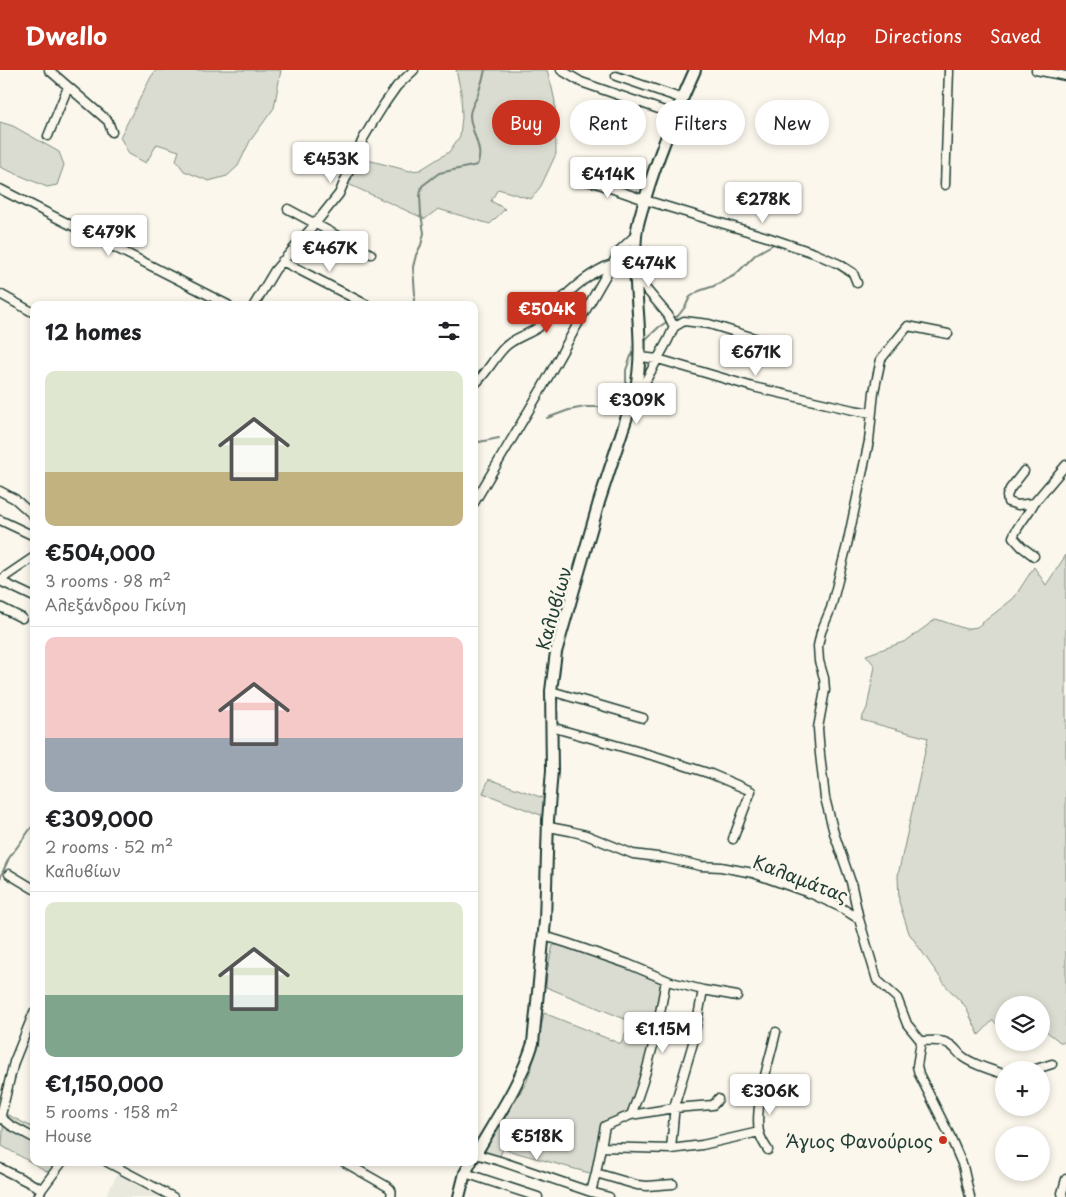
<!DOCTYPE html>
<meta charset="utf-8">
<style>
body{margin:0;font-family:"Playpen Sans",sans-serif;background:#f2f2f2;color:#202124;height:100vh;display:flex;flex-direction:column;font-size:19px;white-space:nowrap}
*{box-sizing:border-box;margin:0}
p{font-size:16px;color:#757577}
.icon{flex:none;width:28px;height:28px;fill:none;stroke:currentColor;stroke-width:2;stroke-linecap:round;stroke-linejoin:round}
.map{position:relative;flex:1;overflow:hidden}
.sheet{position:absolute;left:30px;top:231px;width:448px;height:865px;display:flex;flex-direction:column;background:#fff;border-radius:10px;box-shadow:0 2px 8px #0003}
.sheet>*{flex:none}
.guide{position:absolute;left:492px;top:30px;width:475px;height:45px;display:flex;gap:10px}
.controls{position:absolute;left:995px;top:926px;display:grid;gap:10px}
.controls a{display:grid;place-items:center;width:55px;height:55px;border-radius:50%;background:#fff;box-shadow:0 2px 8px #0003;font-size:25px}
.price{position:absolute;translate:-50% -42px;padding:0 11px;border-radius:5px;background:#fff;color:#222;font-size:16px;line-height:32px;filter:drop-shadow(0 1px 2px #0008)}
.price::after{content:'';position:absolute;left:50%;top:30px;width:15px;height:11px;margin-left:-8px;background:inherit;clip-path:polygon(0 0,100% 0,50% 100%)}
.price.selected{background:#c8321e;color:#fff}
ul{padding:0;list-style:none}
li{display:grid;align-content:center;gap:10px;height:265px;padding:0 15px}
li+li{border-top:1px solid #e0e0e0}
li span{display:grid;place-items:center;height:155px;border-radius:10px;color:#555}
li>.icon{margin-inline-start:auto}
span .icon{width:90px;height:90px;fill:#fffc;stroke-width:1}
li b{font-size:21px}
h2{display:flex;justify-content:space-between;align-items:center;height:60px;padding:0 15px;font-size:21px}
.pill{padding:0 18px;border-radius:22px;background:#fff;box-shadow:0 2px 8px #0003;font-size:18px;line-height:45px}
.pill.selected{background:#c8321e;color:#fff}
header{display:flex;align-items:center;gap:30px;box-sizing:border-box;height:70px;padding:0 25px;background:#c8321e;color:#fff}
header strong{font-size:24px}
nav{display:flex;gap:28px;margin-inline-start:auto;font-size:18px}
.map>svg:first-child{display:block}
</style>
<header>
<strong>Dwello</strong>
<nav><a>Map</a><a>Directions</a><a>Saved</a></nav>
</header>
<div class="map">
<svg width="1066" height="1127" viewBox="0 0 1066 1127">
<rect width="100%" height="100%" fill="#fbf7ec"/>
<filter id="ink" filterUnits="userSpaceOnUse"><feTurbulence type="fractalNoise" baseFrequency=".02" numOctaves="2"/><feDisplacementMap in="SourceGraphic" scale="10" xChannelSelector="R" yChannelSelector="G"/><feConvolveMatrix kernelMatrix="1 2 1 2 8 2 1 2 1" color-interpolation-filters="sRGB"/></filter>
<g filter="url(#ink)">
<path fill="#eae9de" d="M119,1101l47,26h-61z"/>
<path fill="#dbdcd1" stroke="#7d8c82" d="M156,0h125l-7,38 -24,33 -12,25 -11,10 -18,5 -25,-10 -8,-11 3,-9 -22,-7 -11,19 -17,-9 -9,-17 31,-60z
M456,0h91l5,18 3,14 1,52 -15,32 -10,13 -33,-10 -7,12 14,8 -15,15 -52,-15 -13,10 -77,-35 12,-26 50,13 10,-1 29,-18 11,-16 2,-19 -1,-25z
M0,52l13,4 46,26 5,13 -7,20 -10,2 -47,-20z
M1066,485v487h-6l-19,-15v-22h-37v18l-6,3 -5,-6 -14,15 -14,-29 -19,-20 -37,-53 -10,-31 -1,-27 30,-137 -67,-18 6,-12 8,-42 -9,-11 40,-14 30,-22 30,10 11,-2 37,-29 20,-31 12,18z
M489,709l57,20v18l-63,-24z
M553,875h13l98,35 -16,75 -18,59 -26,9 -11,51 -90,-25 -4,9 -17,-6 9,-16 26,-38 10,-17 9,-28 8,-40 77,31 9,-23 -84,-34 1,-16z
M4,1043l30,15v34l25,1 -9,10 -48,-27z"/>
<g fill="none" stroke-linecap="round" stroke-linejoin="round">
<path stroke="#74847b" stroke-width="2" d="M413,235l2,-11 -2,-27 3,-12 5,-10 3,-12 -3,-19 -1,-18 2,-10 17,-13 38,-8c8,-16 -7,-33 -7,-50 0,-6 4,-12 7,-18 3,-9 6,-18 8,-27
M672,249l6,-3 7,-9 5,-10 9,-6 15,-5 21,-11 21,-21 16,-9
M643,272l16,-15 9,-6
M547,348l22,-8 16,-3h13l13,2 9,-3 6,-8v-28l5,-14 4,-5
M474,373l25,-5
M0,808l9,-20 25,-34"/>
<g stroke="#1f3d34" stroke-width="11">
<path id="minor" d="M49,0l59,51 4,11
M561,0l20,12 95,33
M1036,0l30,6
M616,6l67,23
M48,66l20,-49
M576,109l20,4 49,17 122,37 47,16 25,11 14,9 4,10
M945,115l4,-115
M0,119l228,116
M288,139l83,45
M282,191l85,44
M636,207l32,38 6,12
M0,224l34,19
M254,235l21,-35 40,-46 24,-30 24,-55 10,-17 12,-19 12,-17 17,-16
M640,287l18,2 95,28 100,23 18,3
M474,315c12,-11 18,-24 29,-36 9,-11 25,-14 36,-22 6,-5 9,-13 14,-19 16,-17 37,-36 59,-44
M635,322l10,-10 23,-42 6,-13 10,-6 25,3 62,19
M1024,401l-14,18 -3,7 1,6 10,3 16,-2 32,-38
M0,421l15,8 19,17
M474,433l68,-115 38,-68 41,-71 15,-14
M0,450l34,16
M1034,486l-12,-9 -9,-10c5,-13 15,-22 21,-34
M0,510l34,-23
M0,511l34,16
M0,537l22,11
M551,621l92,27
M551,657l107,30 53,17 40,17 -18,48
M549,757l21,4 16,4 47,19 32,4 36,8 20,1 32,6 59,21 28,13 19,12 18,61 20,18 10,26 14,17 -4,25 2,8 31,62 13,30 7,31
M9,804l25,15
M859,849l-8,-37 -17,-49 -9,-35 -5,-44 -2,-26 7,-38 -1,-12 -5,-17 -1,-15 3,-14 10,-24 16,-63 22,-104 5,-49 7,-33 27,-33 40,8
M544,866l23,7 61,21 43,18 32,8 34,6
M666,910c-8,46 -17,91 -35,135l43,-7 39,-3 3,-3 2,-3
M921,971c10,0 23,-2 31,5 4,3 7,8 11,11 11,8 28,13 41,17
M1033,1000l19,-6
M0,1047l10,8 24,13
M0,1049l14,-57 20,-50
M601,1077l4,-21 26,-11
M671,1079l4,-45 18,-61 10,-53
M768,1080c-4,-6 -7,-11 -9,-18 -5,-26 11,-73 17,-100
M476,1084l24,7 91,31
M107,1092l66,35
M344,1092l44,25c4,3 4,5 3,10
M0,1098l42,21
M465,1103l73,24
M596,1103l5,-26 70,2 31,-4 57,-13
M38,1127l4,-8 20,-27
M609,1127l-18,-5 5,-19 41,12 10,1 26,-2
M1063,1127l-1,-4 4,-14"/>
</g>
<g stroke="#1f3d34" stroke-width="14">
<path id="major" d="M474,1087c21,-37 46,-72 59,-114l12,-122 3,-101 4,-50 -1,-79 5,-39 43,-150 36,-110c12,-51 -4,-104 1,-156 1,-13 6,-25 9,-37 13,-44 31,-87 50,-129
M459,1127l6,-24 6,-11"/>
</g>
<use href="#minor" stroke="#fbf7ec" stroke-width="8"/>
<use href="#major" stroke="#fbf7ec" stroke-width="10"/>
</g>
</g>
<circle fill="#c8321e" stroke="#fbf7ec" stroke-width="2" cx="943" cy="1070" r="5"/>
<g text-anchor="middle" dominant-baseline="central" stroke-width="5" stroke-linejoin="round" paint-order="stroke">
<g font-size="18" fill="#1f3d34" stroke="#fbf7ec">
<text transform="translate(553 538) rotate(-74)">Καλυβίων</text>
<text transform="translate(801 808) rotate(21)">Καλαμάτας</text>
</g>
<g font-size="18" fill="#1f3d34" stroke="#fbf7ec" text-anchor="end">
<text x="933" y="1070">Άγιος Φανούριος</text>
</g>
</g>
</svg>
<div class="controls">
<a><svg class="icon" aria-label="layers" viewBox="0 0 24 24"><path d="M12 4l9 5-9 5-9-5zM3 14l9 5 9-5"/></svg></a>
<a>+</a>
<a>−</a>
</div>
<b class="price" style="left:331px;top:114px">€453K</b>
<b class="price" style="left:608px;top:129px">€414K</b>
<b class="price" style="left:763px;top:154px">€278K</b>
<b class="price" style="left:109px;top:187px">€479K</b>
<b class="price" style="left:330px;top:203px">€467K</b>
<b class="price" style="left:649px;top:218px">€474K</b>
<b class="price selected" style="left:547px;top:264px">€504K</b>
<b class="price" style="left:756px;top:307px">€671K</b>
<b class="price" style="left:637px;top:355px">€309K</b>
<b class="price" style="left:663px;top:984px">€1.15M</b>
<b class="price" style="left:770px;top:1046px">€306K</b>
<b class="price" style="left:537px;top:1091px">€518K</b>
<div class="guide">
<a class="pill selected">Buy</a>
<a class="pill">Rent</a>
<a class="pill">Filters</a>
<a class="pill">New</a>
</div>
<section class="sheet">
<h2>12 homes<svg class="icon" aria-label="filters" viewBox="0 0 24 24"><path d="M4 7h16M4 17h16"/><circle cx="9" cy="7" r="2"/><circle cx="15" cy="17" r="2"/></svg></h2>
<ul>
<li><span style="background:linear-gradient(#dfe7d0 65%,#c2b280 0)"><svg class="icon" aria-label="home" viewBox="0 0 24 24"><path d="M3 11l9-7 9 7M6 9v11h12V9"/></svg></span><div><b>€504,000</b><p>3 rooms · 98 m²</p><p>Αλεξάνδρου Γκίνη</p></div></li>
<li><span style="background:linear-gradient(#f6c9c9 65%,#9aa5b1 0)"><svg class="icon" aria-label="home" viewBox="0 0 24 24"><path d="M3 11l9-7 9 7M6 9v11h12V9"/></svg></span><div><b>€309,000</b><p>2 rooms · 52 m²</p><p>Καλυβίων</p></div></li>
<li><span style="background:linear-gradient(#dfe7d0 60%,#7fa58c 0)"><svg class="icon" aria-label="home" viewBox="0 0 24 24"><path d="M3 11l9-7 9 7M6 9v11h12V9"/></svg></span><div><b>€1,150,000</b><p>5 rooms · 158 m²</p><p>House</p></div></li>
</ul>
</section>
</div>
